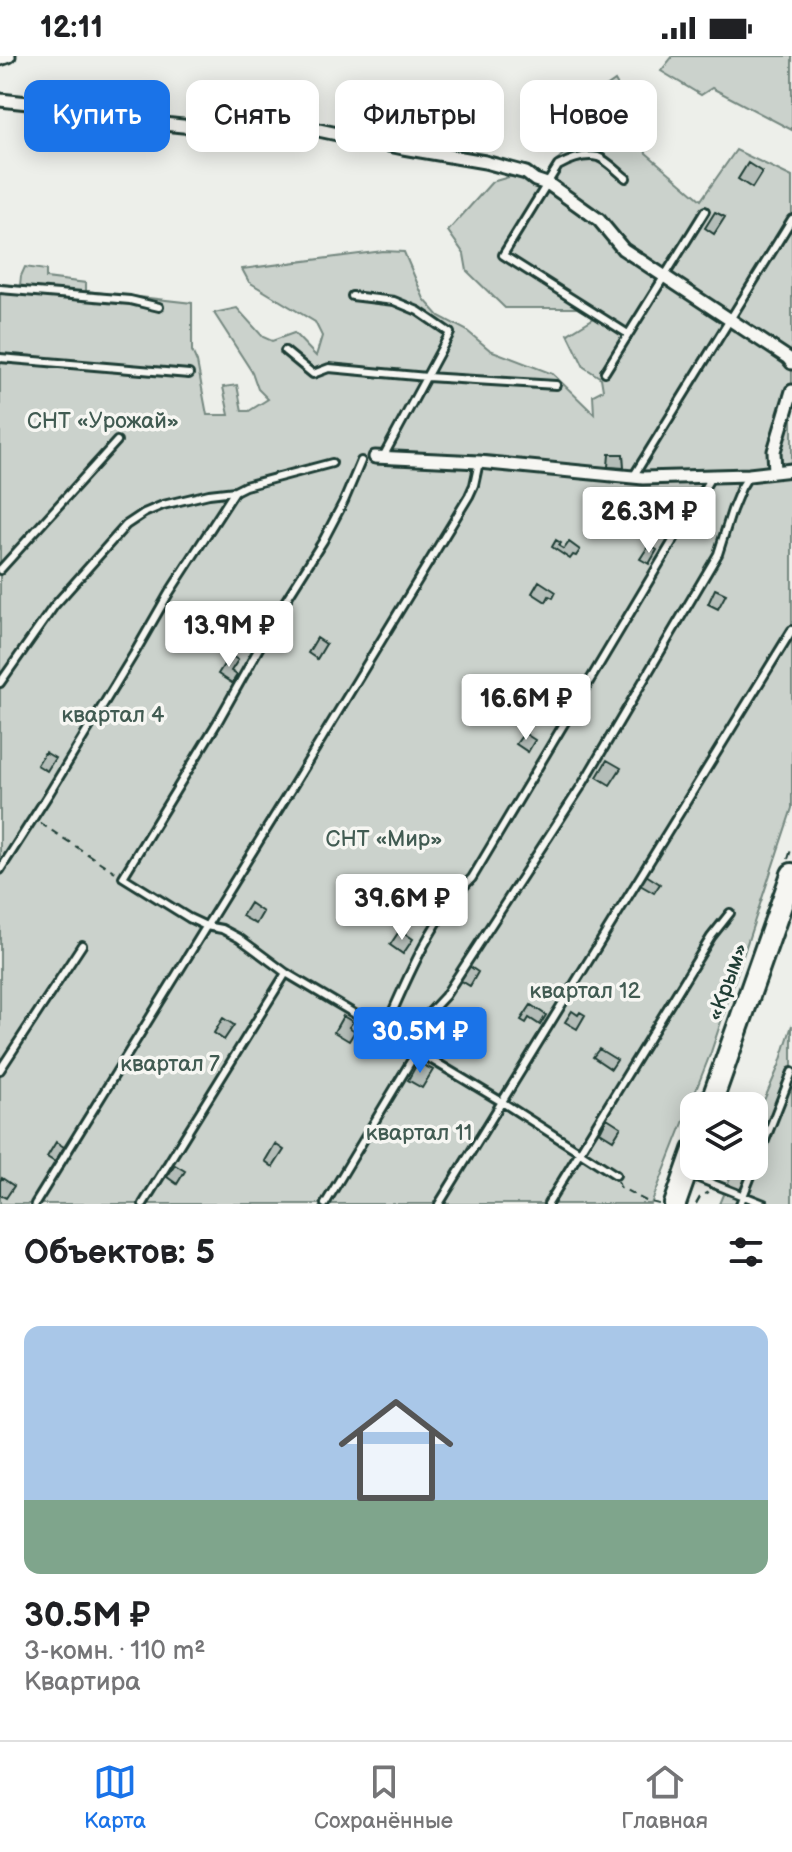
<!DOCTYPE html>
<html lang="ru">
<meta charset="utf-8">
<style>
body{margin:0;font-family:"Balsamiq Sans",sans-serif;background:#f2f2f2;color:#202124;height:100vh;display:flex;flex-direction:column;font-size:30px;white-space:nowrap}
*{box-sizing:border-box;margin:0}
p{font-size:26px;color:#757577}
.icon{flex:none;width:44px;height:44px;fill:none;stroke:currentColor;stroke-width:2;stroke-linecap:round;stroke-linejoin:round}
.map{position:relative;height:1148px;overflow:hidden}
.details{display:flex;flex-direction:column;background:#fff;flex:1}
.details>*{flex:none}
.hud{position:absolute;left:24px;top:24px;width:744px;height:72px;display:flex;gap:16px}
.tools{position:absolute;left:680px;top:1036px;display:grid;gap:16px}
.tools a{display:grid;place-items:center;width:88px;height:88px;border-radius:16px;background:#fff;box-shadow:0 4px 20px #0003;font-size:40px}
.price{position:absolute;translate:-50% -68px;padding:0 18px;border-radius:8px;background:#fff;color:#222;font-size:26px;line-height:52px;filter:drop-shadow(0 2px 4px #0008)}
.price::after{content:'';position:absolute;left:50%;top:48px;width:24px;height:18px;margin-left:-12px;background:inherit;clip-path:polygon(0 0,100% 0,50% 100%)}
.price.on{background:#1a73e8;color:#fff}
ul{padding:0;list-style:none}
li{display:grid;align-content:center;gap:16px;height:424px;padding:0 24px}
li span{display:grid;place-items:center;height:248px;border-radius:16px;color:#555}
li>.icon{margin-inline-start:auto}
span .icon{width:144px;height:144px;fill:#fffc;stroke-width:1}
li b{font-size:34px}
h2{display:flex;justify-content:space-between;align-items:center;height:96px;padding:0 24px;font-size:34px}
.tag{padding:0 28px;border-radius:16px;background:#fff;box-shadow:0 4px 20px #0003;font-size:28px;line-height:72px}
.tag.on{background:#1a73e8;color:#fff}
.status{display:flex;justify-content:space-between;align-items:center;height:56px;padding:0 40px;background:#fff;direction:ltr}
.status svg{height:22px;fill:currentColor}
.dock{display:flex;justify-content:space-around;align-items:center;height:112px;border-top:2px solid #e0e0e0;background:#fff;font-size:22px;color:#757577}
.dock a{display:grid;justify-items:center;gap:4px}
.dock .on{color:#1a73e8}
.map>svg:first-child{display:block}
</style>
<div class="status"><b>12:11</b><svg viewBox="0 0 49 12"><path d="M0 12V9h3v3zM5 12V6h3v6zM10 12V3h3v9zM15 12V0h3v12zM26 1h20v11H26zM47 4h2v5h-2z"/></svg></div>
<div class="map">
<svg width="792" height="1148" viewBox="0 0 792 1148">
<rect width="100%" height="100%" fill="#edefea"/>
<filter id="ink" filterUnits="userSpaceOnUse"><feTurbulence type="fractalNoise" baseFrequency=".0125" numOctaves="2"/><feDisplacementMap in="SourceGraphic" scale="16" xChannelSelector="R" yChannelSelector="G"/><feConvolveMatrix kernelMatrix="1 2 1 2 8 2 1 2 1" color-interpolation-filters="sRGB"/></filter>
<g filter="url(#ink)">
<path fill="#cbd2cc" stroke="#758880" stroke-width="2" d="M673,0h119v74l-80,-42 -11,7 -40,-24z
M615,25l22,37 9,35 55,47 35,-50 56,27v631l-81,244 -60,152h-651v-920l20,2 1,-10 4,-9 21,3v8l40,5v8l106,12v48l5,11 10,53h22l-6,-28 14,-2 5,26h7l19,-12 -10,-10 -6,-17 -38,-59 23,-5 26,29 9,4 22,-8 22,23 6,-20 -7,-14 -66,-40 -7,-13 141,-18 21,1 20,47 15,17 27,14 24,20 63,24 41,40 -1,-19 10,-5 -2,-12 -17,-11 -16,-33 26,-16 -17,-10h-72l-38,-37 -3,-17 -16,-23 44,-49 34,-10 19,6c14,-23 19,-28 44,-37l-13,-33z
M792,969v179h-73l16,-38h19v-43l25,-57z"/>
<path fill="#b4bdb8" stroke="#1f3d34" stroke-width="2" d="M748,107l14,9 -10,16 -14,-9z
M715,156l10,5 -11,17 -9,-6z
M609,398h14l1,14 -16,-1z
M667,447l6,5 2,-3 10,8 -8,11 -15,-13z
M556,484l5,3 -2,3 5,3 5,-7 11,8 -4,6 -3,-1 -3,4 -18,-12z
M649,489l8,5 -8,14 -9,-5z
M539,525l17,11 -3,6 -4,-2 -3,6 -14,-9z
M715,533l11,5 -8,15 -10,-5z
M317,582l9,6 -9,15 -9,-6z
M230,599l8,5 -7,11 6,4 -5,8 -14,-9z
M524,677l11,7 -7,12 -12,-8z
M45,696l10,6 -8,13 -10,-6z
M607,704l14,8 -11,17 -13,-8z
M646,819l14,9 -6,9 -14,-8z
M250,847l13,9 -7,12 -14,-8z
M400,874l13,9 -10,15 -13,-9z
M469,910l9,6 -8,14 -10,-6z
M531,949l15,10 -6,10 -11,-7 -3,5 -5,-3z
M572,955l6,4 2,-3 5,3 -8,14 -12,-7z
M343,960l10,6 -4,5 6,4 -6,10 -15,-9z
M223,962l11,7 -10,15 -10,-7z
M599,993l18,11 -6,9 -18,-12z
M418,1006l15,8 -11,18 -14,-8z
M607,1062l14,9 -8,13 -13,-8z
M56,1086l8,5 -9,15 -8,-5z
M275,1088l9,6 -11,17 -8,-6z
M175,1109l10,6 -8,13 -10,-7z
M2,1122l12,8 -8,12 -6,-3v-14z"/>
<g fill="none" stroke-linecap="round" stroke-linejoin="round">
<g stroke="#1f3d34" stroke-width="12">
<path id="lane" d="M626,122c-8,-6 -19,-18 -28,-21 -13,-3 -29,3 -40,9l-55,89 125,79
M0,233l130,11 29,7
M352,240l42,5 24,10 32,22 -67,124
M285,295l28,23 16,-6 98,9 129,8
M0,302l189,16
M605,316l100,-161
M361,405l-17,40 -21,40 -37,59 -69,123 -94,154 66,41 17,8 16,3 17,9 47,35 116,69 43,-46 137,-211 136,-231 14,-44 9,-22 8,-13
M633,421l159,-258
M0,514l117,-129
M0,627l54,-77 72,-81 18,-12 19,-8 46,-11 26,-3 10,-5 87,-23
M0,814l50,-78 84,-138 35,-61 66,-102
M384,975c22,-50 48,-114 88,-153l239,-401
M402,986l100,60 114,73
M0,1014l82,-125
M696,1121l68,27
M35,1148l258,-418 176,-290 5,-11 5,-23
M143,1148l143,-231
M325,1148l92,-153
M439,1148l353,-574
M548,1148l163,-267 19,-24
M740,1148l52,-132"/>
</g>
<g stroke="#1f3d34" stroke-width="17">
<path id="street" d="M0,3l9,-3
M0,44l56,6 68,14 88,9 69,-7 122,26 82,14 41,11 9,7 15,5 49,35 24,29 165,109 4,5
M375,401l104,5 164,16 106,-3 43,-5
M775,416l-1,-21 18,-60"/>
</g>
<g stroke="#1f3d34" stroke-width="26">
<path id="highway" d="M710,1050l82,-232
M675,1148l19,-54"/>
</g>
<path stroke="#1f3d34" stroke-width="2" stroke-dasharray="8 6" stroke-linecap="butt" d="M40,767l75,49
M788,803l4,-12
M691,1079l3,-9
M618,1125l2,6 26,14 13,3
M696,1148l4,-7 9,-5"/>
<use href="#lane" stroke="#f6f6f2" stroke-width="6"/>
<use href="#street" stroke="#f6f6f2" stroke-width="11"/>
<use href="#highway" stroke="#f6f6f2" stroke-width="20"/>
</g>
</g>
<g text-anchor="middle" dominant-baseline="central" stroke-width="7" stroke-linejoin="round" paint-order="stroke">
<g font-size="22" fill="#415b52" stroke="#f6f6f2">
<text x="103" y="365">СНТ «Урожай»</text>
<text x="113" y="659">квартал 4</text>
<text x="384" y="783">СНТ «Мир»</text>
<text x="585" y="935">квартал 12</text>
<text x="170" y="1008">квартал 7</text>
<text x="419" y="1077">квартал 11</text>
</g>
<g font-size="22" fill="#1f3d34" stroke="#f6f6f2">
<text transform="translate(728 926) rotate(-70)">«Крым»</text>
</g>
</g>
</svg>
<div class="tools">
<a><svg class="icon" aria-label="layers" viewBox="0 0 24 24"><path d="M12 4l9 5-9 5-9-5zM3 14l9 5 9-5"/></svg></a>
</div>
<b class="price" style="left:649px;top:499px">26.3M ₽</b>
<b class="price" style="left:229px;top:613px">13.9M ₽</b>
<b class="price" style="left:526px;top:686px">16.6M ₽</b>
<b class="price" style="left:402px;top:886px">39.6M ₽</b>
<b class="price on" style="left:420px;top:1019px">30.5M ₽</b>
<div class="hud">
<a class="tag on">Купить</a>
<a class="tag">Снять</a>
<a class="tag">Фильтры</a>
<a class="tag">Новое</a>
</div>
</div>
<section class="details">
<h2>Объектов: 5<svg class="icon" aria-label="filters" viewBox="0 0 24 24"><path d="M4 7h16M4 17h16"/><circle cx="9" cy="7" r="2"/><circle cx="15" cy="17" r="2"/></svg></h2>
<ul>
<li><span style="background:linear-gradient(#a9c7e8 70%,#7fa58c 0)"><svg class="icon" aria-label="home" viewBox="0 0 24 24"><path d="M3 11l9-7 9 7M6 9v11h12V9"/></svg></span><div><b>30.5M ₽</b><p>3-комн. · 110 m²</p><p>Квартира</p></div></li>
</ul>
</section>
<nav class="dock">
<a class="on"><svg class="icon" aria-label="map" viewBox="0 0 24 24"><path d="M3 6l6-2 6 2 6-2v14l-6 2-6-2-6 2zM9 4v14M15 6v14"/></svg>Карта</a>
<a><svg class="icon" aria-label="saved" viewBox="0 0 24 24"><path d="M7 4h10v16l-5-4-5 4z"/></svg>Сохранённые</a>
<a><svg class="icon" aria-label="home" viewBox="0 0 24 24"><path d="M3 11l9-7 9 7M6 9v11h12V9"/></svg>Главная</a>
</nav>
